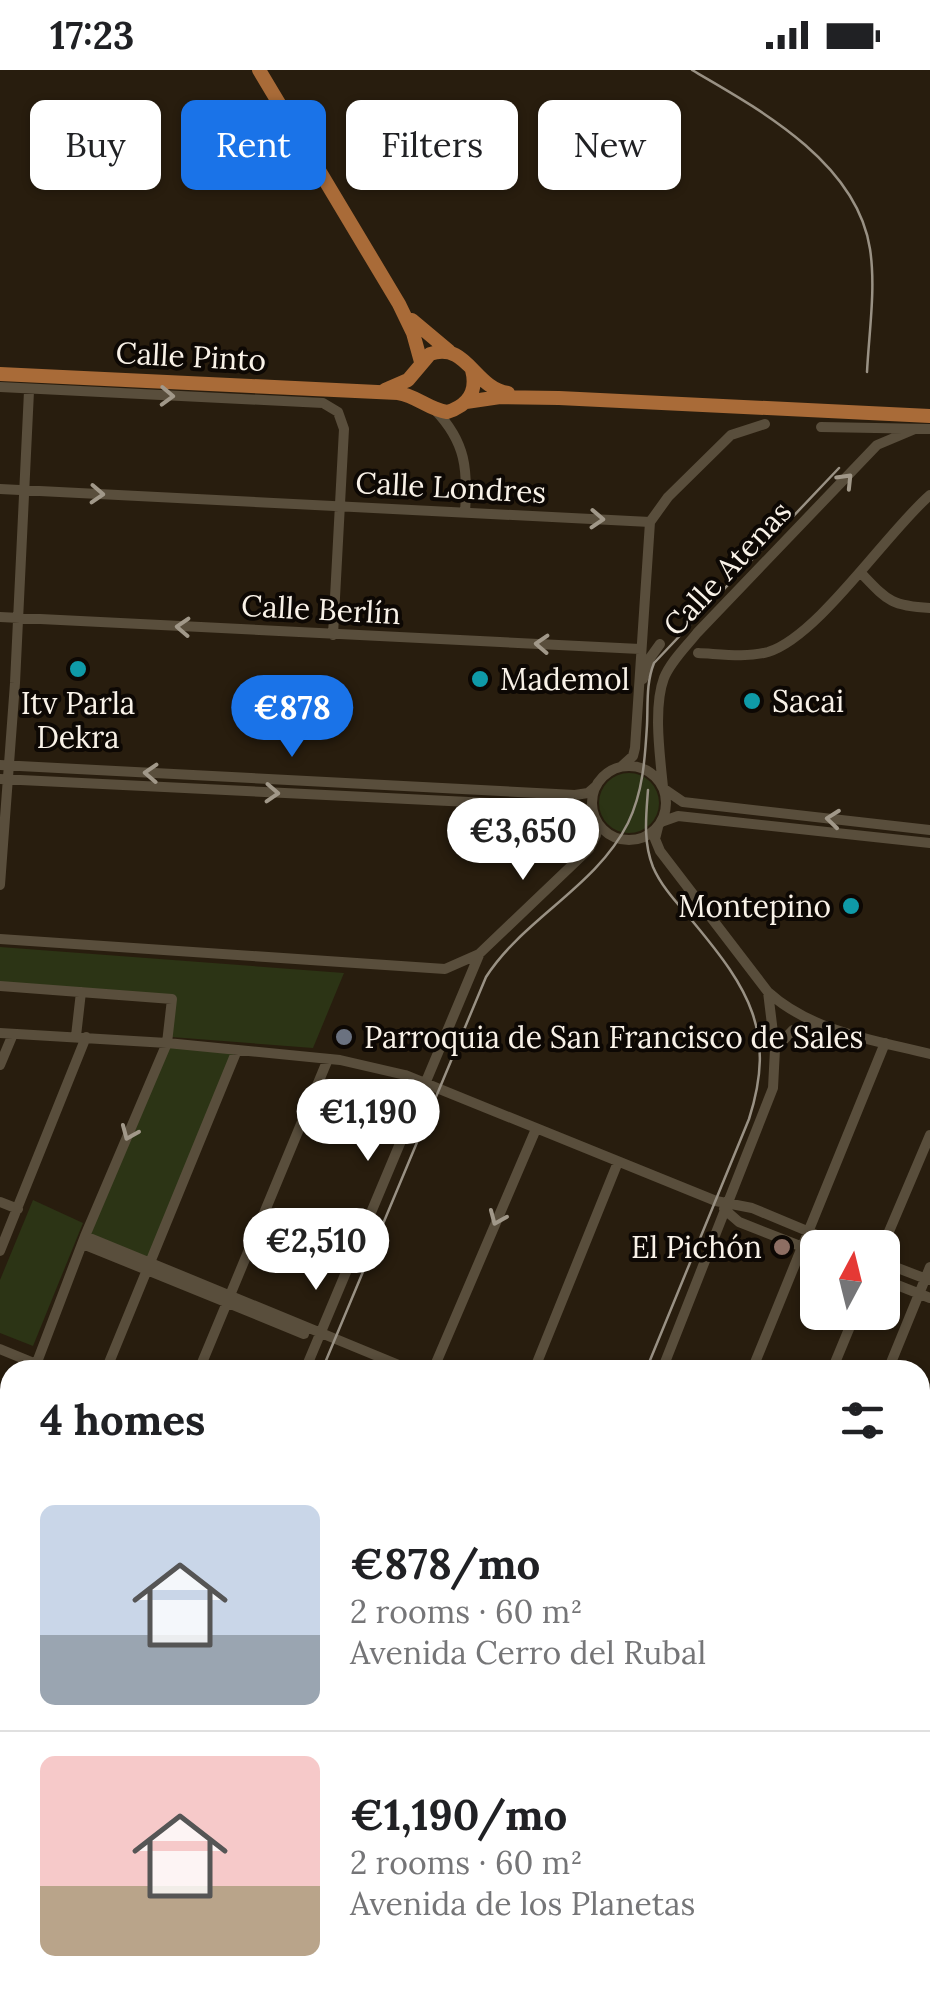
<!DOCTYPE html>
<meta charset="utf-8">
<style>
body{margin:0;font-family:Lora,serif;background:#f6f6f6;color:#202124;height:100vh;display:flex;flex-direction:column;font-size:38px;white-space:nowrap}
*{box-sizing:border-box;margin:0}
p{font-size:32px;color:#757577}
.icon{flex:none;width:55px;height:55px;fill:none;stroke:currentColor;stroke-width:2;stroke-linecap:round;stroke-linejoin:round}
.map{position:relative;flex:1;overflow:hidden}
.details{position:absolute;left:0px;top:1290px;width:930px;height:640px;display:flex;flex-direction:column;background:#fff;border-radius:30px 30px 0 0;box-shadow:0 2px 8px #0004}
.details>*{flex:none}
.top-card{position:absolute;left:30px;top:30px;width:870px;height:90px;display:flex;gap:20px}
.needle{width:65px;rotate:7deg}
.controls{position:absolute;left:800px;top:1160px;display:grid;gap:20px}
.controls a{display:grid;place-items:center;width:100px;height:100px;border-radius:15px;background:#fff;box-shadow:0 2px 8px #0004;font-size:50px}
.price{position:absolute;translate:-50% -85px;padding:0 22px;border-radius:35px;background:#fff;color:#222;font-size:32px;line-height:65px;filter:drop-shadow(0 2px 5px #0008)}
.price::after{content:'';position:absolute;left:50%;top:60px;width:30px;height:22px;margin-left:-15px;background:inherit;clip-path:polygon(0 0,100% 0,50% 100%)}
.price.on{background:#1a73e8;color:#fff}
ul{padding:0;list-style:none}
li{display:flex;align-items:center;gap:30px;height:250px;padding:0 40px}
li+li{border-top:2px solid #e0e0e0}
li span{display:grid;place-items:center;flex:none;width:280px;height:200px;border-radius:15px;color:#555}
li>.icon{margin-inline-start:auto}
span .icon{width:120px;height:120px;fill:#fffc;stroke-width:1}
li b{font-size:42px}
h2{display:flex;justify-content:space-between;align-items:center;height:120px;padding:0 40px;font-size:42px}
.tag{padding:0 35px;border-radius:15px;background:#fff;box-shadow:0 2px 8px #0004;font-size:35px;line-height:90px}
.tag.on{background:#1a73e8;color:#fff}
.status{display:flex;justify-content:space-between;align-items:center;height:70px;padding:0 50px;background:#fff;direction:ltr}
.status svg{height:28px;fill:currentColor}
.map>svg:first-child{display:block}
</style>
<div class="status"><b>17:23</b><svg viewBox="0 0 49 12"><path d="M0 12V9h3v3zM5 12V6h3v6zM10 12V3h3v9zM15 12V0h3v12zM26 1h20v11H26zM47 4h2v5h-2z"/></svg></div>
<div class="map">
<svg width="930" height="1930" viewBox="0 0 930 1930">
<rect width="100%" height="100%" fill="#281d0e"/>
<path fill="#2c3415" d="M599 733a30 30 0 1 1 60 0a30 30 0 1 1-60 0Z
M0,877l344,26 -31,75 -142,-11 4,-42 -175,-12z
M167,973l69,7 -87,213 -60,-25z
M33,1130l50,23 -50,123 -33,-13v-53z"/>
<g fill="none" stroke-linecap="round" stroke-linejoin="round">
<path stroke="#594e3c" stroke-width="10" d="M0,317l323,16 15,9 6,17 -11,206
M435,340c31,32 33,60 30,102
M821,357l109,2
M0,419l650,33 -15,226 -2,8 -11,10
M650,452l18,-25 63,-62 34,-11
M860,502c27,28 30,34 70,36
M0,547l640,32
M698,583c22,1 48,5 70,-1 50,-15 120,-121 162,-157
M643,609l7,-21 10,-14
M0,695l575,30 13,-2 8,-7
M592 733a37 37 0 1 1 74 0a37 37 0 1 1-74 0Z
M0,709l572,28 13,2 9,7
M663,717c-3,-31 -10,-80 1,-109 7,-17 22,-31 33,-45l180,-188 38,-16
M664,719l19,13 247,28
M661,752l17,-6 252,27
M658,757l-3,12 5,12 108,141c44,40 106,48 162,62
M0,815l15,-202 14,-292
M0,869l445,30 34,-15 110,-105 7,-14 -1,-15
M0,916l172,13 -5,44 -82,193 -51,134
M0,963l167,10 173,17 65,15 311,126 36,7 96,40
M76,966l5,-44
M775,979l18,-19 21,-6
M0,995l13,-31
M0,1132l18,7
M724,1139l15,13 79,31
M85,1166l326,134
M83,1174l221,90
M882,1178l48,-113
M0,1181l86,-214
M882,1192l47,18
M882,1209l48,19
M0,1279l51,21
M106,1300l131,-320
M199,1300l129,-311
M305,1300l174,-415
M433,1300l103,-241
M534,1300l84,-208
M662,1300l111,-282 2,-39 -7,-57
M752,1300l133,-327
M832,1300l24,-58
M888,1300l42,-103
M0,1380l10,-24
M920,1414l10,-24
M920,1529l10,4
M920,1539l10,4
M0,1575l10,4
M920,1604l10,-25
M920,1647l10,4
M920,1664l10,4
M0,1716l10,4
M920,1821l10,-24
M0,1870l10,4
M107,1920l24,10
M817,1920l25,10
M860,1920l25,10
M46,1930l5,-10
M402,1930l4,-10
M493,1930l4,-10
M574,1930l4,-10
M627,1930l4,-10
M787,1930l4,-10"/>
<path stroke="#a96b38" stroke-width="14" d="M259,0l140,234 14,29 8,29
M412,250l37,31
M0,304l398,19c19,3 30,16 49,19 20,-6 31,-20 25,-42
M385,320l23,-10 22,-26c37,-13 44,34 78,39
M466,332l34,-5 59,1 371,18"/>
<path stroke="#999184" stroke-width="2.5" d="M692,0c69,40 165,93 178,179 6,39 -1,83 -3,123
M322,1300l164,-393c38,-59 110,-90 142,-154 15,-31 17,-64 19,-98 1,-21 -1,-42 7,-62l185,-195
M646,1300l103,-251c28,-87 -1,-131 -55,-196 -15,-18 -32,-35 -41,-56 -10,-25 -7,-51 -5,-77
M62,1930l5,-10
M387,1930l4,-10"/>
</g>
<defs><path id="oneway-chevron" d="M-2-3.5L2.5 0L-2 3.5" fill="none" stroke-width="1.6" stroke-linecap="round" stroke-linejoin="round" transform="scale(2.5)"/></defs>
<g stroke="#a19889">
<use href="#oneway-chevron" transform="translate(167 326) rotate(2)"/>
<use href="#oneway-chevron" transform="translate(846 410) rotate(-46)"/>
<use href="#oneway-chevron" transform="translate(97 424) rotate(3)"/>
<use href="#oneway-chevron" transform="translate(597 449) rotate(3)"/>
<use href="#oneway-chevron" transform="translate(183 557) rotate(-177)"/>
<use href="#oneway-chevron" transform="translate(542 574) rotate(-177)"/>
<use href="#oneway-chevron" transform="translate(151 703) rotate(-177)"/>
<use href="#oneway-chevron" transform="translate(272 723) rotate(3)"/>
<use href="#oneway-chevron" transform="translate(833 749) rotate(-174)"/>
<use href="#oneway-chevron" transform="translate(129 1063) rotate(113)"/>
<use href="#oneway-chevron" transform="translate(497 1148) rotate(113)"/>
</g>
<g fill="#0f9aa8" stroke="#0d0804" stroke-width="4">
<circle cx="78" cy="599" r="10"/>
<circle cx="480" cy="609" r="10"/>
<circle cx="752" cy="631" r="10"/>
<circle cx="851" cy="836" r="10"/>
</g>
<circle fill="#6b7280" stroke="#0d0804" stroke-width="4" cx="344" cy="967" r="10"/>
<circle fill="#8d6e63" stroke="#0d0804" stroke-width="4" cx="782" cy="1177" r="10"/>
<g text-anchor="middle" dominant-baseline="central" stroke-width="8" stroke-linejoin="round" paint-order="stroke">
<g font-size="30" fill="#f9f2e8" stroke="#0d0804">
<text transform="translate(191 286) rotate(3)">Calle Pinto</text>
<text transform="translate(451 417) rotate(3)">Calle Londres</text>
<text transform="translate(727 498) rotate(-47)">Calle Atenas</text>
<text transform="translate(321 539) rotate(3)">Calle Berlín</text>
</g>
<g font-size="30" fill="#f9f2e8" stroke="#0d0804" text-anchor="start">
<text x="500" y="609">Mademol</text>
<text x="772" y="631">Sacai</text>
<text x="78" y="633" text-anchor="middle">Itv Parla<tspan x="78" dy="34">Dekra</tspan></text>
<text x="831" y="836" text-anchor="end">Montepino</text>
<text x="364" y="967">Parroquia de San Francisco de Sales</text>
<text x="762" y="1177" text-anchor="end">El Pichón</text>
</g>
</g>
</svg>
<div class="controls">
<a><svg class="needle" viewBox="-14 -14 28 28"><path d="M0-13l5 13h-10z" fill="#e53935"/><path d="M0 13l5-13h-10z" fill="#757577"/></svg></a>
</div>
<b class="price on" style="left:292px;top:690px">€878</b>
<b class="price" style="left:523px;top:813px">€3,650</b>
<b class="price" style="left:368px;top:1094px">€1,190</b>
<b class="price" style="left:316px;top:1223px">€2,510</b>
<div class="top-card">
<a class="tag">Buy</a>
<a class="tag on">Rent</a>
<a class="tag">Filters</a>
<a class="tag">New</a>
</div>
<section class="details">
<h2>4 homes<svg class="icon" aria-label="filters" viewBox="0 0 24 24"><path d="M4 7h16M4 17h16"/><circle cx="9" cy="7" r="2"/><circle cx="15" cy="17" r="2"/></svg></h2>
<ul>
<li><span style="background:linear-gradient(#c9d6e8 65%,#9aa5b1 0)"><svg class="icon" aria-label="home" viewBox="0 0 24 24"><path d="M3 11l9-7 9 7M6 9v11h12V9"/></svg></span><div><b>€878/mo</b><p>2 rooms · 60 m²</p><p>Avenida Cerro del Rubal</p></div></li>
<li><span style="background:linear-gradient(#f6c9c9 65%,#b9a48a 0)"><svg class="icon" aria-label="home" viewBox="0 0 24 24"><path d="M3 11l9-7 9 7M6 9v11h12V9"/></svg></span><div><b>€1,190/mo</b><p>2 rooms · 60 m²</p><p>Avenida de los Planetas</p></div></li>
</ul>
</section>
</div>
